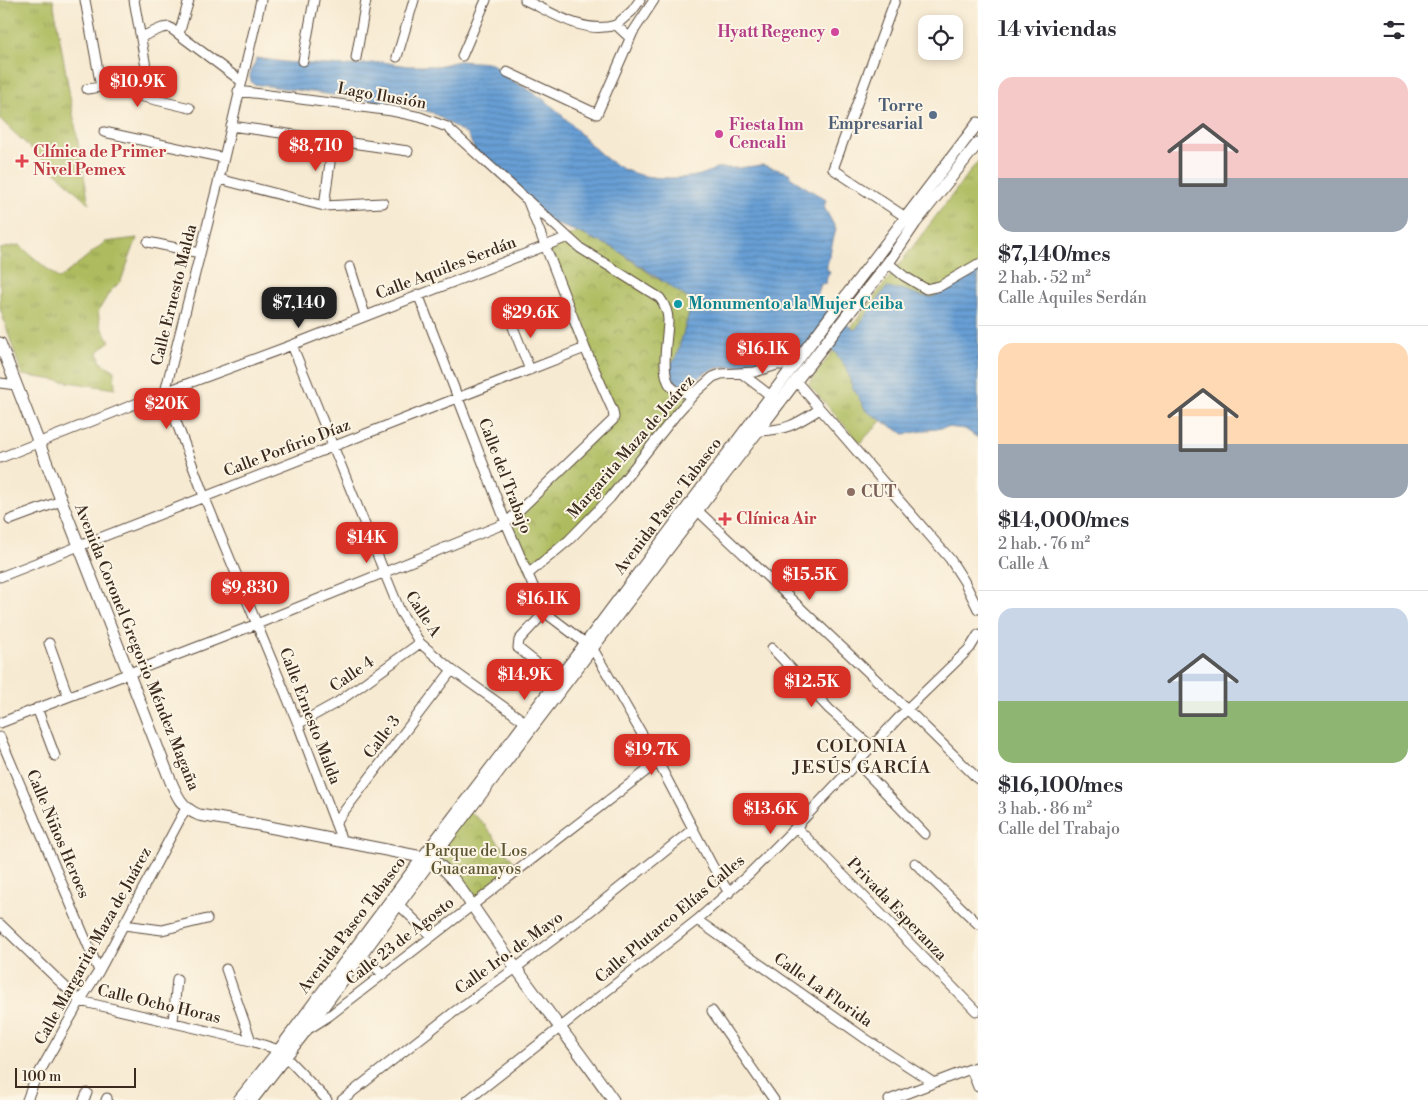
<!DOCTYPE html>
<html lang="es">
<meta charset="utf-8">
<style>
body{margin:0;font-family:"Libre Bodoni",serif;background:#f2f2f3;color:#2b2b33;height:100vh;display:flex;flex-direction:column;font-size:19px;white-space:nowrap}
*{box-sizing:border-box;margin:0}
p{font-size:16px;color:#7c7c81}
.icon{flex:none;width:28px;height:28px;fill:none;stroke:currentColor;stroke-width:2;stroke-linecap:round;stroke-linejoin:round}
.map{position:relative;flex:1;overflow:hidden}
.panel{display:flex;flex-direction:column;background:#fff;width:450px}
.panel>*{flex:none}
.tools{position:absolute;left:918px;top:15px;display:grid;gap:10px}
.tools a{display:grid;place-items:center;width:45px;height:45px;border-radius:10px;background:#fff;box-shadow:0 2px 8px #0003;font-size:25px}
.scale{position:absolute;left:15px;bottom:12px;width:121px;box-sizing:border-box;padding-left:5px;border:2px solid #3b2a1e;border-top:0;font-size:14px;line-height:18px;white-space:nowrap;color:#3b2a1e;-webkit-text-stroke:4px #fcf5e5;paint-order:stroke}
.price{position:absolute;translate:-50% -42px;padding:0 11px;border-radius:10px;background:#d93025;color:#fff;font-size:16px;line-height:32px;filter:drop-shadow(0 1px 2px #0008)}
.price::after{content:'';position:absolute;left:50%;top:30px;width:15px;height:11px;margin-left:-8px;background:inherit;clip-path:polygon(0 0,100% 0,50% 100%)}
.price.selected{background:#222;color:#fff}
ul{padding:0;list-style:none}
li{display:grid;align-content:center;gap:10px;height:265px;padding:0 20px}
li+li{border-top:1px solid #e1e1e2}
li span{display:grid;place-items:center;height:155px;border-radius:15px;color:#555}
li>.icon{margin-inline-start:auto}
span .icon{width:90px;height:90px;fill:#fffc;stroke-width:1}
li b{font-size:21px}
h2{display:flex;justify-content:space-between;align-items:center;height:60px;padding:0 20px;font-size:21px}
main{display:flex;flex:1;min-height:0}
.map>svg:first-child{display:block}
</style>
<main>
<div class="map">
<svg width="978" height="1100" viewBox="0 0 978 1100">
<defs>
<pattern id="grass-tufts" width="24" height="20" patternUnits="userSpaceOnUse" patternTransform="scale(1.25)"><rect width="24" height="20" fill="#aebc5f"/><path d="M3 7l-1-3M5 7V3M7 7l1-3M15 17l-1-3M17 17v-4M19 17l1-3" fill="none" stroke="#8f994e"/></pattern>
<pattern id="park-crowns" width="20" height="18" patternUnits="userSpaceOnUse" patternTransform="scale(1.25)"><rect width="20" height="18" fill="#aebc5f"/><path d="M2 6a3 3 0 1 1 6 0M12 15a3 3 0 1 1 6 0" fill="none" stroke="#8f994e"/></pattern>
<pattern id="water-rules" width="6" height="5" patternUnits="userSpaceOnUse" patternTransform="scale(1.25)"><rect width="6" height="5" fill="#679fd5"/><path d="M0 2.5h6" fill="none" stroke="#5682ac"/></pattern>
</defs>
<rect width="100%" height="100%" fill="#fcf5e5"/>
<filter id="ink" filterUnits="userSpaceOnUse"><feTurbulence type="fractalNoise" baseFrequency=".02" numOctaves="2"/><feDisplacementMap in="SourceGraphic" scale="10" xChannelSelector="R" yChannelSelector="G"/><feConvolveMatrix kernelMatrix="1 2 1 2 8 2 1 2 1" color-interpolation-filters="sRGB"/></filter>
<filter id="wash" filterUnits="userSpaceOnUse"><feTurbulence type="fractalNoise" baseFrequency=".0096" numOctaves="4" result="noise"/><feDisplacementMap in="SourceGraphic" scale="20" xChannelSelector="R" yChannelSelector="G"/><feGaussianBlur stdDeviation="1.12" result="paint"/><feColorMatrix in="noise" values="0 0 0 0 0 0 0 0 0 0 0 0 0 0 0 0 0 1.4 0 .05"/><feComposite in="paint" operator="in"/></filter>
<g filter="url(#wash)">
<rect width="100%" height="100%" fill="#f7ead2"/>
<path fill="url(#grass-tufts)" stroke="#74733e" d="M0,0h53l36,204 -89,-85z
M978,161v123l-93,133 -25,26 -52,-59z
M137,238l-16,43 -12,12 -11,19 3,15 9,14 -12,11 3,11 13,7 1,19 -93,-14 -22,-67v-59l19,-4 40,34 46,-37z"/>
<path fill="url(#park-crowns)" stroke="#74733e" d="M577,232l37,16 39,28 30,18 6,6 1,10 -14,49 13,24 8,8 -87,107 -82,76 -22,-51 107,-103 -69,-175z
M469,811l14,12 36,45 -48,36 -34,-52z"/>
<path fill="url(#water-rules)" stroke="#51647a" d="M256,58l28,4 60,4 39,-4 24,4h30l22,-5 32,2 15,11 2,4c15,9 32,17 45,29 42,36 53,71 116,71 17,0 33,-1 47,-10h22l25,-3 26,8 2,5 35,22 -2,7 12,22 -9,36v5l3,1 -3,6 -1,6 -5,1 -4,12 -2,-1 -3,6 43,29 31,-42 16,1 19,7 11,1 46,-26v167l-13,-9 -18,-2 -43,7 -38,-23 -11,-20 -3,-4 -5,-18 -13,-18 -6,-3 -37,-2c-4,5 -31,18 -37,19 -14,2 -29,0 -42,5 -11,3 -14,12 -27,14v1l-8,-2 -5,-5 -2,-14 6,-6 14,-48 -1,-10 -3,-3 -72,-49 -39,-17 -22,-8 -75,-65 -9,-21 -3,-3 -33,-21 -27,-8 -153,-21c-8,-10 2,-17 3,-26z"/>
</g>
<g filter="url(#ink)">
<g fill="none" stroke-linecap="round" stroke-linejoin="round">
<g stroke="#574739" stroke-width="11">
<path id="minor" d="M85,0l16,87
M134,0l15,84 -3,9 -12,2
M261,0l-42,179 -54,213 39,104 94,228 44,117
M525,0c28,13 59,35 91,25l14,13
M895,0l-62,169 77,51
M616,25l16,-14 8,-11
M179,34l10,-34
M141,37l21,-9 7,-1 72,54
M462,56l24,-56
M397,57l17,-57
M356,58l10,-58
M303,61l11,-61
M507,72l90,42 36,-82 21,-32
M87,89l14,-2 89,21
M238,91l154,20 28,6 27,10 133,121 80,50c5,7 8,14 8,22 0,25 -17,83 29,71
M231,126l177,25
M104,132l120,26
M219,179l105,27 59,-3
M324,206l9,-65
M148,242l52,11
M888,263l16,13 22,13 14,-3 38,-22
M350,267l15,48
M418,294l88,229 36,84 5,7 46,35 65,113 54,103 17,28
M509,317l21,53
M292,345l108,266 20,32 32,27 73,52
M741,373l30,23
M796,381l154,178 14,22 14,28
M0,383l16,2
M758,431c30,-1 38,-7 62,-22
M0,458l165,-66 127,-47 276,-108
M697,510l210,199 71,70
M10,520l51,-19
M528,574l41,-34 41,-42 68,-86 19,-21 16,-14 8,-3 34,-2 22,-7h8l7,2
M0,577l585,-229
M545,612l-26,28 -1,8 40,32
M49,643l19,53
M772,648l57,61 43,38
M37,708l18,48
M0,723l257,-99 249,-101 107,-103 1,-3 -1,-6 -28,-63 -58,-149
M298,724l40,-22 82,-59
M0,737l99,234
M857,763l68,71
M335,823l117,-153
M796,827l180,184
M915,863l63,61
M398,904l33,32
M697,920l169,119 68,44
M0,924l80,77 171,40 28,9 48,50
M124,925l38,5 45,-11
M361,955l22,19
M226,969l25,72
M712,1011l62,89
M173,1022l4,-43
M310,1028l19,-12 329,-254
M971,1069l7,18
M27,1100l7,-18 46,-81 19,-30 87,-163
M84,1100l3,-7
M106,1100l1,-2
M342,1100l112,-88 62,-44 72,-55 105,-84
M468,1100l229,-180 51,-45 48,-48 111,-118 63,-61 8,-13
M889,1100l89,-34"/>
</g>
<g stroke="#574739" stroke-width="13">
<path id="major" d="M0,343l169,434c7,17 12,31 30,38l60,10 173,34c21,16 27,28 42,49 13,19 26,38 39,56 33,46 68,90 100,136
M239,1100l40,-50 144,-193 163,-214 241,-322 151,-198
M252,1100l52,-67 133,-181 359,-471 92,-118 27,-40 63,-80"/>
</g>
<use href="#minor" stroke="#fff" stroke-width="9"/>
<use href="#major" stroke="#fff" stroke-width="11"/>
</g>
</g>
<g fill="#d1479c" stroke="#fcf5e5" stroke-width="2">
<circle cx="835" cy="32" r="5"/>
<circle cx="719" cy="134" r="5"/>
</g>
<circle fill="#5c6f8a" stroke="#fcf5e5" stroke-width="2" cx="933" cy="115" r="5"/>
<g fill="#e0444e" stroke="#fcf5e5" stroke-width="2">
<path d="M19.5 153.5h5v5h5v5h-5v5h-5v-5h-5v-5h5z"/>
<path d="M722.5 511.5h5v5h5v5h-5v5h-5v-5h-5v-5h5z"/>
</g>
<circle fill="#0f9aa8" stroke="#fcf5e5" stroke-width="2" cx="678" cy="304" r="5"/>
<circle fill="#8d6e63" stroke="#fcf5e5" stroke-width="2" cx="851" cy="492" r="5"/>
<g text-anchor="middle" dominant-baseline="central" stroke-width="4" stroke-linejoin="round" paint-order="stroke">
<g font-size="16" font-weight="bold" fill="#b23c85" stroke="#fcf5e5" text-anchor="end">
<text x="825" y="32">Hyatt Regency</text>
<text x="729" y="125" text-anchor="start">Fiesta Inn<tspan x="729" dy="18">Cencali</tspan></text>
</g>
<g font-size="16" fill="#3b2a1e" stroke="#fcf5e5">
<text transform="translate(382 96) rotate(10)">Lago Ilusión</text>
<text transform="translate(446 268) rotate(-21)">Calle Aquiles Serdán</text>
<text transform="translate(174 295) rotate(-76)">Calle Ernesto Malda</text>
<text transform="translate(631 447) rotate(-49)">Margarita Maza de Juárez</text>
<text transform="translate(287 448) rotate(-21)">Calle Porfirio Díaz</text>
<text transform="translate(505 476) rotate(69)">Calle del Trabajo</text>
<text transform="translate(668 506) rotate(-53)">Avenida Paseo Tabasco</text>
<text transform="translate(423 614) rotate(57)">Calle A</text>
<text transform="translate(137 647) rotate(68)">Avenida Coronel Gregorio Méndez Magaña</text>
<text transform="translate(352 674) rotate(-35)">Calle 4</text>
<text transform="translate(310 716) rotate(69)">Calle Ernesto Malda</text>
<text transform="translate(382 737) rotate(-53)">Calle 3</text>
<text transform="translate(58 834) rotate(67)">Calle Niños Heroes</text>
<text transform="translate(897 909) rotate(46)">Privada Esperanza</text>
<text transform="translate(670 919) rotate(-40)">Calle Plutarco Elías Calles</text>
<text transform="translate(352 925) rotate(-53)">Avenida Paseo Tabasco</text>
<text transform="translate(400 941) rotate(-38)">Calle 23 de Agosto</text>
<text transform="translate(93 946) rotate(-61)">Calle Margarita Maza de Juárez</text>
<text transform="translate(509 953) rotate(-36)">Calle 1ro. de Mayo</text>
<text transform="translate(823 990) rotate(35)">Calle La Florida</text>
<text transform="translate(159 1004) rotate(13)">Calle Ocho Horas</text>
</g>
<g font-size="16" font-weight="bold" fill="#4e5e75" stroke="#fcf5e5" text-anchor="end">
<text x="923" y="106">Torre<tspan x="923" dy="18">Empresarial</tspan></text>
</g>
<g font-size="16" font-weight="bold" fill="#be3a42" stroke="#fcf5e5" text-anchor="start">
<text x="33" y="152">Clínica de Primer<tspan x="33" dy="18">Nivel Pemex</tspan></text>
<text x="736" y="519">Clínica Air</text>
</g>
<g font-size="16" font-weight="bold" fill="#0d838f" stroke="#fcf5e5" text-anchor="start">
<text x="688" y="304">Monumento a la Mujer Ceiba</text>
</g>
<g font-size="16" font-weight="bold" fill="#785e54" stroke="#fcf5e5" text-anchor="start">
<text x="861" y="492">CUT</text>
</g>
<g font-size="16" fill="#5e5632" stroke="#fcf5e5">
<text x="476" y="851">Parque de Los<tspan x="476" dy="18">Guacamayos</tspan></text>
</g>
<g font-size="18" letter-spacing="1" fill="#3b2a1e" stroke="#fcf5e5">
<text x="862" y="746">COLONIA<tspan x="862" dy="21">JESÚS GARCÍA</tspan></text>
</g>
</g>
</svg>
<div class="tools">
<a><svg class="icon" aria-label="locate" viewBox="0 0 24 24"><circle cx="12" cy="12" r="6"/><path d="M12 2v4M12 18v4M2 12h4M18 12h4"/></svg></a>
</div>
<div class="scale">100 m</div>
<b class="price" style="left:138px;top:108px">$10.9K</b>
<b class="price" style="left:316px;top:172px">$8,710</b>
<b class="price selected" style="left:299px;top:329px">$7,140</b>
<b class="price" style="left:531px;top:339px">$29.6K</b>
<b class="price" style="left:763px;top:375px">$16.1K</b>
<b class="price" style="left:167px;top:430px">$20K</b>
<b class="price" style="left:367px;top:564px">$14K</b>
<b class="price" style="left:810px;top:601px">$15.5K</b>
<b class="price" style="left:250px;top:614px">$9,830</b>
<b class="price" style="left:543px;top:625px">$16.1K</b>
<b class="price" style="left:525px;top:701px">$14.9K</b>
<b class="price" style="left:812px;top:708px">$12.5K</b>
<b class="price" style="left:652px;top:776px">$19.7K</b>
<b class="price" style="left:771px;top:835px">$13.6K</b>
</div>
<section class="panel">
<h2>14 viviendas<svg class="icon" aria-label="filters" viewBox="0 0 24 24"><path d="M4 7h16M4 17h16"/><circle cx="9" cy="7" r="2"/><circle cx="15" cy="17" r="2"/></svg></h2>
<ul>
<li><span style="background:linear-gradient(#f6c9c9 65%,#9aa5b1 0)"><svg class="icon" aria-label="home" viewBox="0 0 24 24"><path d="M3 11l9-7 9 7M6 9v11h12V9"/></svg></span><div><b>$7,140/mes</b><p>2 hab. · 52 m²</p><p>Calle Aquiles Serdán</p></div></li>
<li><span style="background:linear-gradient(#ffd9b3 65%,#9aa5b1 0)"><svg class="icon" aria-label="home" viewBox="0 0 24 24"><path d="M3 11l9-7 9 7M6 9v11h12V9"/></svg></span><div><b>$14,000/mes</b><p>2 hab. · 76 m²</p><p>Calle A</p></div></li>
<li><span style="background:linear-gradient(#c9d6e8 60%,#8fb573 0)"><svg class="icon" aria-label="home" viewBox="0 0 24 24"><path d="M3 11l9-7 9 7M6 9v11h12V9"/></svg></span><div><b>$16,100/mes</b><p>3 hab. · 86 m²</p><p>Calle del Trabajo</p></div></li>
</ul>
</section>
</main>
